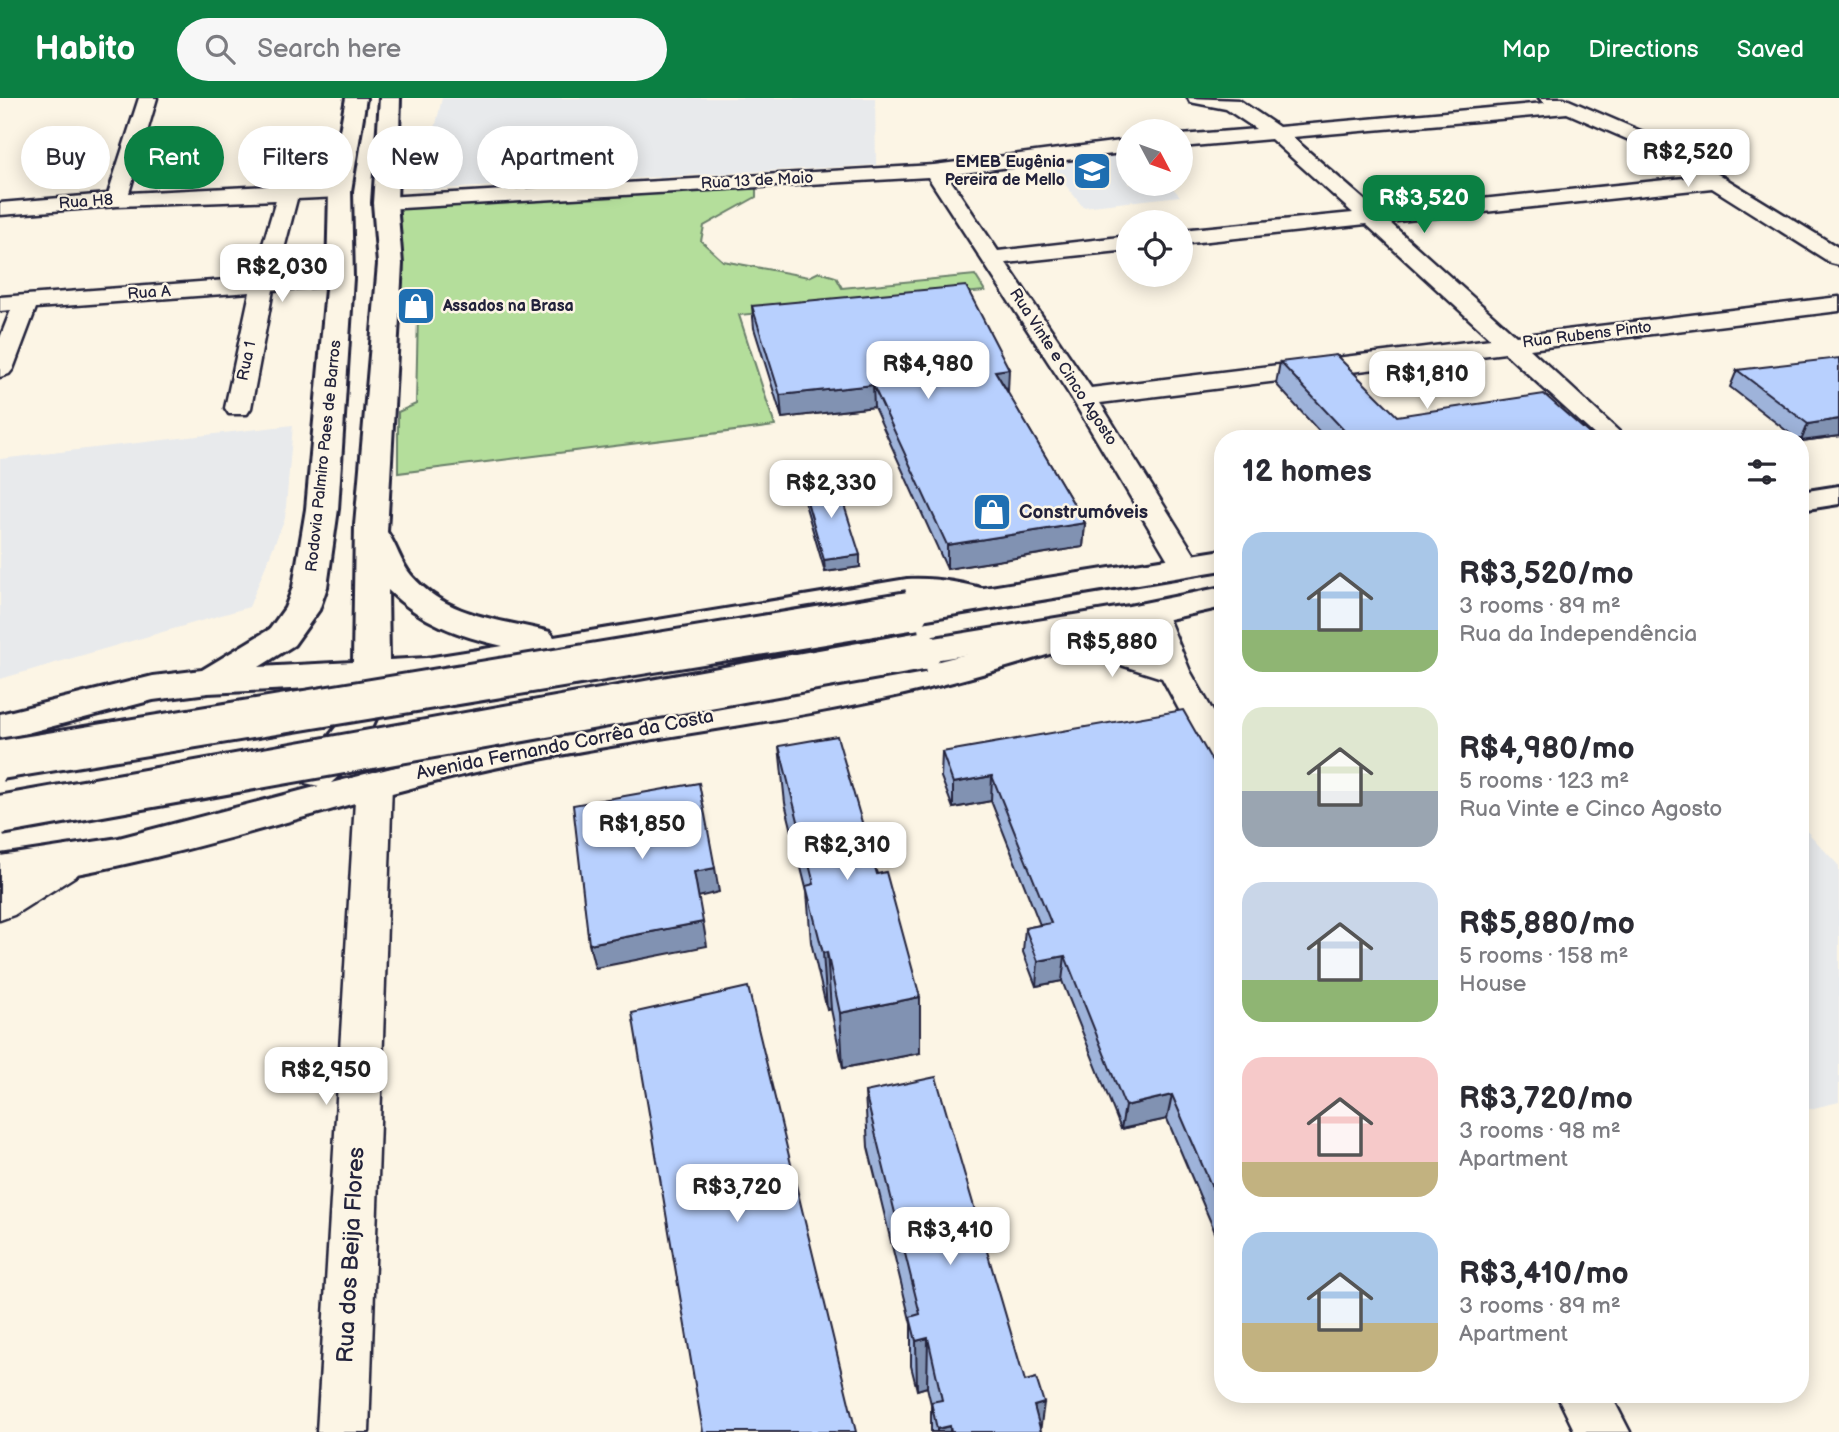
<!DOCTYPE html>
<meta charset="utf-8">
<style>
body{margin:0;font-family:"Balsamiq Sans",sans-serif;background:#f7f7f7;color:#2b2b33;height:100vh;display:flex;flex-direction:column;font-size:26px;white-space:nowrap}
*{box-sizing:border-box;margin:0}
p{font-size:23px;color:#7c7c81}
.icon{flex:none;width:38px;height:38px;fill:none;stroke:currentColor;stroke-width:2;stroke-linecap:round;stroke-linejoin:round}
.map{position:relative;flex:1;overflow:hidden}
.sheet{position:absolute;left:1214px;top:332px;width:595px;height:973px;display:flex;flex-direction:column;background:#fff;border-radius:28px;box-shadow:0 4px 18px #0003}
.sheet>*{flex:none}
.banner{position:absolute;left:21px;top:28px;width:665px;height:63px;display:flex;gap:14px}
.needle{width:46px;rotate:131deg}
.tools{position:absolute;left:1116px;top:21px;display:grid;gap:14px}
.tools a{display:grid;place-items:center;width:77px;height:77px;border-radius:50%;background:#fff;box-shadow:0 4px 18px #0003;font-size:35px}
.price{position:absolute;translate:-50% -60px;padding:0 16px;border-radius:14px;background:#fff;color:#222;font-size:23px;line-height:46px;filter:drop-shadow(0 2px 4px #0008)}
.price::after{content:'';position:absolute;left:50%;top:42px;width:21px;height:16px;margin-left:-10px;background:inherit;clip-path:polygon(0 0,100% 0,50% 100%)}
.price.on{background:#0b8043;color:#fff}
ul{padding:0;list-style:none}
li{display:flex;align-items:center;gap:21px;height:175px;padding:0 28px}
li span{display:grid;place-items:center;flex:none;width:196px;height:140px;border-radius:21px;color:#555}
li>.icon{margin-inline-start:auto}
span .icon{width:84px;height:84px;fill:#fffc;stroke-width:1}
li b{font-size:30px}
h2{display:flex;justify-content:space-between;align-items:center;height:84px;padding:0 28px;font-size:30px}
.chip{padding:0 24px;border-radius:32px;background:#fff;box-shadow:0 4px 18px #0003;font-size:24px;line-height:63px}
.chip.on{background:#0b8043;color:#fff}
header{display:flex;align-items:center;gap:42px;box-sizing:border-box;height:98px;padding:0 35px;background:#0b8043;color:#fff}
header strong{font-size:33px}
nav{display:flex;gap:38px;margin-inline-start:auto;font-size:24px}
.search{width:490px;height:63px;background:#f7f7f7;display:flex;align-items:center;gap:18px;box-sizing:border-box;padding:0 24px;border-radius:38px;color:#7c7c81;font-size:26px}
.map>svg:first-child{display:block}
</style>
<header>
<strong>Habito</strong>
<div class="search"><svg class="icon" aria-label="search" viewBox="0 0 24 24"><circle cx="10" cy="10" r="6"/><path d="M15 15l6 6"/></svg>Search here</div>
<nav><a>Map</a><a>Directions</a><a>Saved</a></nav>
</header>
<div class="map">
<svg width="1839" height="1334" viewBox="0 0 1839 1334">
<rect width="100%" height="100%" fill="#fcf5e5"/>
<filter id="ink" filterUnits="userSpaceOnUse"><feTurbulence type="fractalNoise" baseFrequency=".0143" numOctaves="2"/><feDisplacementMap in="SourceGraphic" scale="14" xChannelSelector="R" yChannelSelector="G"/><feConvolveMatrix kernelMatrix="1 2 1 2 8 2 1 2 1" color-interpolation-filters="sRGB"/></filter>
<g filter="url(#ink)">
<path fill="#e8eaec" d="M442,0h433l1,67 -455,25z
M1129,51v35h40l11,12 -97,11 -38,-48z
M293,327l-8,93 -36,89 -249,72v-220z
M1801,727l38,41v236l-38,9z"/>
<path fill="#b4de9b" stroke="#6b806b" stroke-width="2" d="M756,88v11l-52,29 -3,15 22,20 86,16 10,-5 17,5 6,11 133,-13 10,16 -246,24 36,111 -377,47v-61l18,-8 2,-91 -16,-6v-49l-8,-4 3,-46z"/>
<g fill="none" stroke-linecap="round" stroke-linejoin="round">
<g stroke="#22223b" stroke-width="5">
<path id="minor" d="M139,0h18l-28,95 160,-8h51l10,6 -10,6 -43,2 -20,77 63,-5 11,7 -11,7 -67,5 -22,118 -4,6h-18l-4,-6 25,-116 -214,16 -23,61 -4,5 -9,3v-39l11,-28 -11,1v-14l253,-19 23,-78 -159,6 -117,9v-12l108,-9z
M1188,0l51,2 40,27 266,-24 -6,-5h25l79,34 80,45 116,71v17l-8,-2 -119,-75 -323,34 127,114 323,-39v14l-309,38 97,90h-28l-94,-86 -405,50 101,162 -4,6 -11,3 -11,-3 -4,-6 -100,-168 -143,-220 -543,32 -11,-6 11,-6 549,-32 195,-25v12l-182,23 51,76 131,-15v14l-123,13 85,125 400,-49 -125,-115 -185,20v-14l172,-17 -82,-74 -90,8v-12l75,-6 -30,-20 -36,-7zM1567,15l62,27 65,37 -318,33 -84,-73z
M1150,505l11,3 5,7 24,58 33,58v43l-12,-3 -49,-91 -107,-34 -5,-7 5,-7 11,-3 84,26 -16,-40 5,-7z
M374,674l13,3 5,9 -23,648h-52l39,-648 5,-9z
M64,753l13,4 6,10 -6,10 -63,40 -14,5v-34l51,-31z
M1557,1297h54l19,37h-55z"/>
</g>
<g stroke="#22223b" stroke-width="6">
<path id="major" d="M346,0h20l-15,93 2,87 -15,231 -11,78 -8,23 -25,35 -35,22 94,-5 2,-137 23,-261 -5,-61 7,-105h20l-3,105 5,61 -15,268c10,14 13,30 24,43 37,43 89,44 139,57l4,5 353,-58c30,-2 60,5 89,13l5,7 -5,7c-25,7 -60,-8 -89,-7l-480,83 -40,2c-9,38 -26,73 -56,99l187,-46 361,-61 104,-26 127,-38 12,3 5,8 -5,8c-80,26 -162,52 -245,69 -136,29 -275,43 -410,74 -158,37 -305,92 -467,112v-30l119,-18 200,-52 -14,-3 -5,-10 37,-47 13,-40 -142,7 -55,7 -153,40v-26l153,-38 49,-6 68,-41 15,-21 8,-21 13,-78 21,-231 2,-87zM388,492c33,32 70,46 115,56l-76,12 -38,2z"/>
</g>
<g stroke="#22223b" stroke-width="6">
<path id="highway" d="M1839,388v18l-38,6v-18z
M1223,452v20l-314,52 -12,-4 -5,-7 5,-7 12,-4z
M1223,489v20l-94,21 -207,34 -13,-3 -5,-8 5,-8 13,-3 207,-34z"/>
</g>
<use href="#minor" fill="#fcf5e5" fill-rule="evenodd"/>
<use href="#major" fill="#fcf5e5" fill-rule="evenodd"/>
<use href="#highway" fill="#fcf5e5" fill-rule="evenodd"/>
<g stroke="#22223b" stroke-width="44" stroke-linecap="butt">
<path id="highway-bridge" d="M0,662l909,-149
M0,717l922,-164"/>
</g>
<use href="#highway-bridge" stroke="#fcf5e5" stroke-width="38"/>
</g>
<path fill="#9eb3da" stroke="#22223b" stroke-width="2" d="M752,208l255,86 78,131 -2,24 -136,22 -73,-162 -92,11 -28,-90z
M1280,264l117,54 198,23h-269l-50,-55z
M1737,272l102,66 -38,5v-2h-4l-67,-52z
M802,386l58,83 -35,5 -22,-75z
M1220,517h3v14l-4,-8z
M779,648l141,307 -77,15 -12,-59 -4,1 -16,-68 -4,-50 -22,-89z
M942,654l281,28v471l-56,-132 -46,10 -59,-148 -26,5 -13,-34 2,-24 15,-3 -49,-124 -38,7 -12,-31z
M865,994l160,289 16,51h-110v-28l-4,-17 -10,3 -6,-24v-42l-43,-177z"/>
<path fill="#8192b2" stroke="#22223b" stroke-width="2" d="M1009,271l-1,23 -13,-21z
M873,287l1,22 -92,11 -2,-23z
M1839,321v17l-38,5 7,-17z
M1085,425l-2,24 -136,22v-24z
M860,457v12l-35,5 -1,-12z
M992,678l-1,25 -38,7v-25z
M715,770l4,24 -21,5 -4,-25z
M703,824l4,24 -112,22 -6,-24z
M827,854l4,57 -4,1 -4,-57z
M1065,858l-3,25 -26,5 2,-25z
M920,899v56l-77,15 -3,-55z
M1172,997l-5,24 -46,10 4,-23z
M928,1240l-1,49 -10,3 -1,-49z
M1044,1305l-4,29 -6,-26z
M950,1328v6h-13v-3z"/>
<path fill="#b8d0fe" stroke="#22223b" stroke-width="2" d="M966,188l43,83 -14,2 90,152 -138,22 -74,-160 -93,10 -28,-89z
M1336,257l61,61 147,-22 51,45h-243l-72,-77z
M1839,260v61l-31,5 -71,-54z
M836,382l24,75 -36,5 -22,-76z
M1183,612l40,70v433l-51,-118 -47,11 -60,-150 -27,5 -13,-33 26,-5 -59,-147 -39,7 -11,-31z
M837,638l40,138 9,-2 34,125 -80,16 -13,-61 -4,1 -17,-67 8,-2 -35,-138z
M699,685l16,85 -21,4 9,50 -114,22 -16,-139z
M748,889l108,445h-153l-71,-419z
M936,979l89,304 11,-3 8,25 -10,3 7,26h-90l-1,-6 -13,3 -6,-27 11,-2 -14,-62 -12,3 -6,-24 10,-3 -55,-222z"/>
</g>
<defs>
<g id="school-square" transform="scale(2.0125)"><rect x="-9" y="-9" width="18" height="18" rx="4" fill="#1f6fb2" stroke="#fcf5e5"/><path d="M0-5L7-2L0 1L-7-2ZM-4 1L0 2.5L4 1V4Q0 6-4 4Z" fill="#fff"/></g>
<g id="shop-square" transform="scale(2.0125)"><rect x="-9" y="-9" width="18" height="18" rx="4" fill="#1f6fb2" stroke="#fcf5e5"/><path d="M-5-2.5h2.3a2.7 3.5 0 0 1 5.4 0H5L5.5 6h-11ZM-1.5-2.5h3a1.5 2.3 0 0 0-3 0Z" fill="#fff"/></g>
</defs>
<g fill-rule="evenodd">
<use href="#school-square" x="1092" y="73"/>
<use href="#shop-square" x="416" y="208"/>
<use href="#shop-square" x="992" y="414"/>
</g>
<g text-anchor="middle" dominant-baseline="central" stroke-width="5" stroke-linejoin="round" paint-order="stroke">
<g font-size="16" font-weight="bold" fill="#22223b" stroke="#fcf5e5" text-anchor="end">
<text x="1065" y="64">EMEB Eugênia<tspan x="1065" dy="18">Pereira de Mello</tspan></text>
<text x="443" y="208" text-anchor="start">Assados na Brasa</text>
</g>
<g font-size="16" fill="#22223b" stroke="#fcf5e5">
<text transform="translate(757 83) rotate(-3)">Rua 13 de Maio</text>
<text transform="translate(86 104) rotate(-4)">Rua H8</text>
<text transform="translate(149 195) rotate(-4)">Rua A</text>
<text transform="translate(1587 237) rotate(-7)">Rua Rubens Pinto</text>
<text transform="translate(247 263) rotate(-78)">Rua 1</text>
<text transform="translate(1063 269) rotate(57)">Rua Vinte e Cinco Agosto</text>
<text transform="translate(324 358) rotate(-84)">Rodovia Palmiro Paes de Barros</text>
</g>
<g font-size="19" font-weight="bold" fill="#22223b" stroke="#fcf5e5" text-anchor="start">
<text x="1019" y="414">Construmóveis</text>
</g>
<g font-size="19" fill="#22223b" stroke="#fcf5e5">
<text transform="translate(565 647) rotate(-11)">Avenida Fernando Corrêa da Costa</text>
</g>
<g font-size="23" fill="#22223b" stroke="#fcf5e5">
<text transform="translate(351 1157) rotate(-87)">Rua dos Beija Flores</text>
</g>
</g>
</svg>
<div class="tools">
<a><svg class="needle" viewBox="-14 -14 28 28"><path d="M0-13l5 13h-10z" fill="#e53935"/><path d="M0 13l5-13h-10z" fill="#7c7c81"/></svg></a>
<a><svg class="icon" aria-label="locate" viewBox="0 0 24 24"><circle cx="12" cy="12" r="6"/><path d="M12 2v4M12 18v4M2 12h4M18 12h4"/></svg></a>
</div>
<b class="price" style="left:1688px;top:91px">R$2,520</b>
<b class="price on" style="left:1424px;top:137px">R$3,520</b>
<b class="price" style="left:282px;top:206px">R$2,030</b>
<b class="price" style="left:928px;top:303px">R$4,980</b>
<b class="price" style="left:1427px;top:313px">R$1,810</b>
<b class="price" style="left:831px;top:422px">R$2,330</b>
<b class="price" style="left:1112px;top:581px">R$5,880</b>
<b class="price" style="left:642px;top:763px">R$1,850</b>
<b class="price" style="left:847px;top:784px">R$2,310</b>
<b class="price" style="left:326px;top:1009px">R$2,950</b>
<b class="price" style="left:737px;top:1126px">R$3,720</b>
<b class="price" style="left:950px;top:1169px">R$3,410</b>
<div class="banner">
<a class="chip">Buy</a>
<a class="chip on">Rent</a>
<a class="chip">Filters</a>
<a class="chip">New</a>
<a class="chip">Apartment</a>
</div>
<section class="sheet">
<h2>12 homes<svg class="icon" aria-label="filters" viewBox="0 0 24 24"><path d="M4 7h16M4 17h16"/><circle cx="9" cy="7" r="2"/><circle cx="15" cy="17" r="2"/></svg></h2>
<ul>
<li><span style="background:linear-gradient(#a9c7e8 70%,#8fb573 0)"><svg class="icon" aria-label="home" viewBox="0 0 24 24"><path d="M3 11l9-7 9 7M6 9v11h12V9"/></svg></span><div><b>R$3,520/mo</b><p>3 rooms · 89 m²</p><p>Rua da Independência</p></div></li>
<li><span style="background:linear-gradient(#dfe7d0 60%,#9aa5b1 0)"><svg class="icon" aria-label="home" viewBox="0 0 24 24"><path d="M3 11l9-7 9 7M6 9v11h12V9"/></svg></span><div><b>R$4,980/mo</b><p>5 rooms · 123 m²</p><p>Rua Vinte e Cinco Agosto</p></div></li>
<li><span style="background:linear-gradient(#c9d6e8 70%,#8fb573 0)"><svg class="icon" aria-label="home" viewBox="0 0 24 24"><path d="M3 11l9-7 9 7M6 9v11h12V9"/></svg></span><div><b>R$5,880/mo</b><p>5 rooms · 158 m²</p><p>House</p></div></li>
<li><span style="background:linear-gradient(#f6c9c9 75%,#c2b280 0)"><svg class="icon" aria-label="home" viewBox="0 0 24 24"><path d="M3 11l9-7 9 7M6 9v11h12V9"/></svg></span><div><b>R$3,720/mo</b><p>3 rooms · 98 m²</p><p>Apartment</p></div></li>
<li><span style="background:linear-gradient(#a9c7e8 65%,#c2b280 0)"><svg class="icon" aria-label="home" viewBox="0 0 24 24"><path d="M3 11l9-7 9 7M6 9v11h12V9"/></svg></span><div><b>R$3,410/mo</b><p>3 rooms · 89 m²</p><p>Apartment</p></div></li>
</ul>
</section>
</div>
